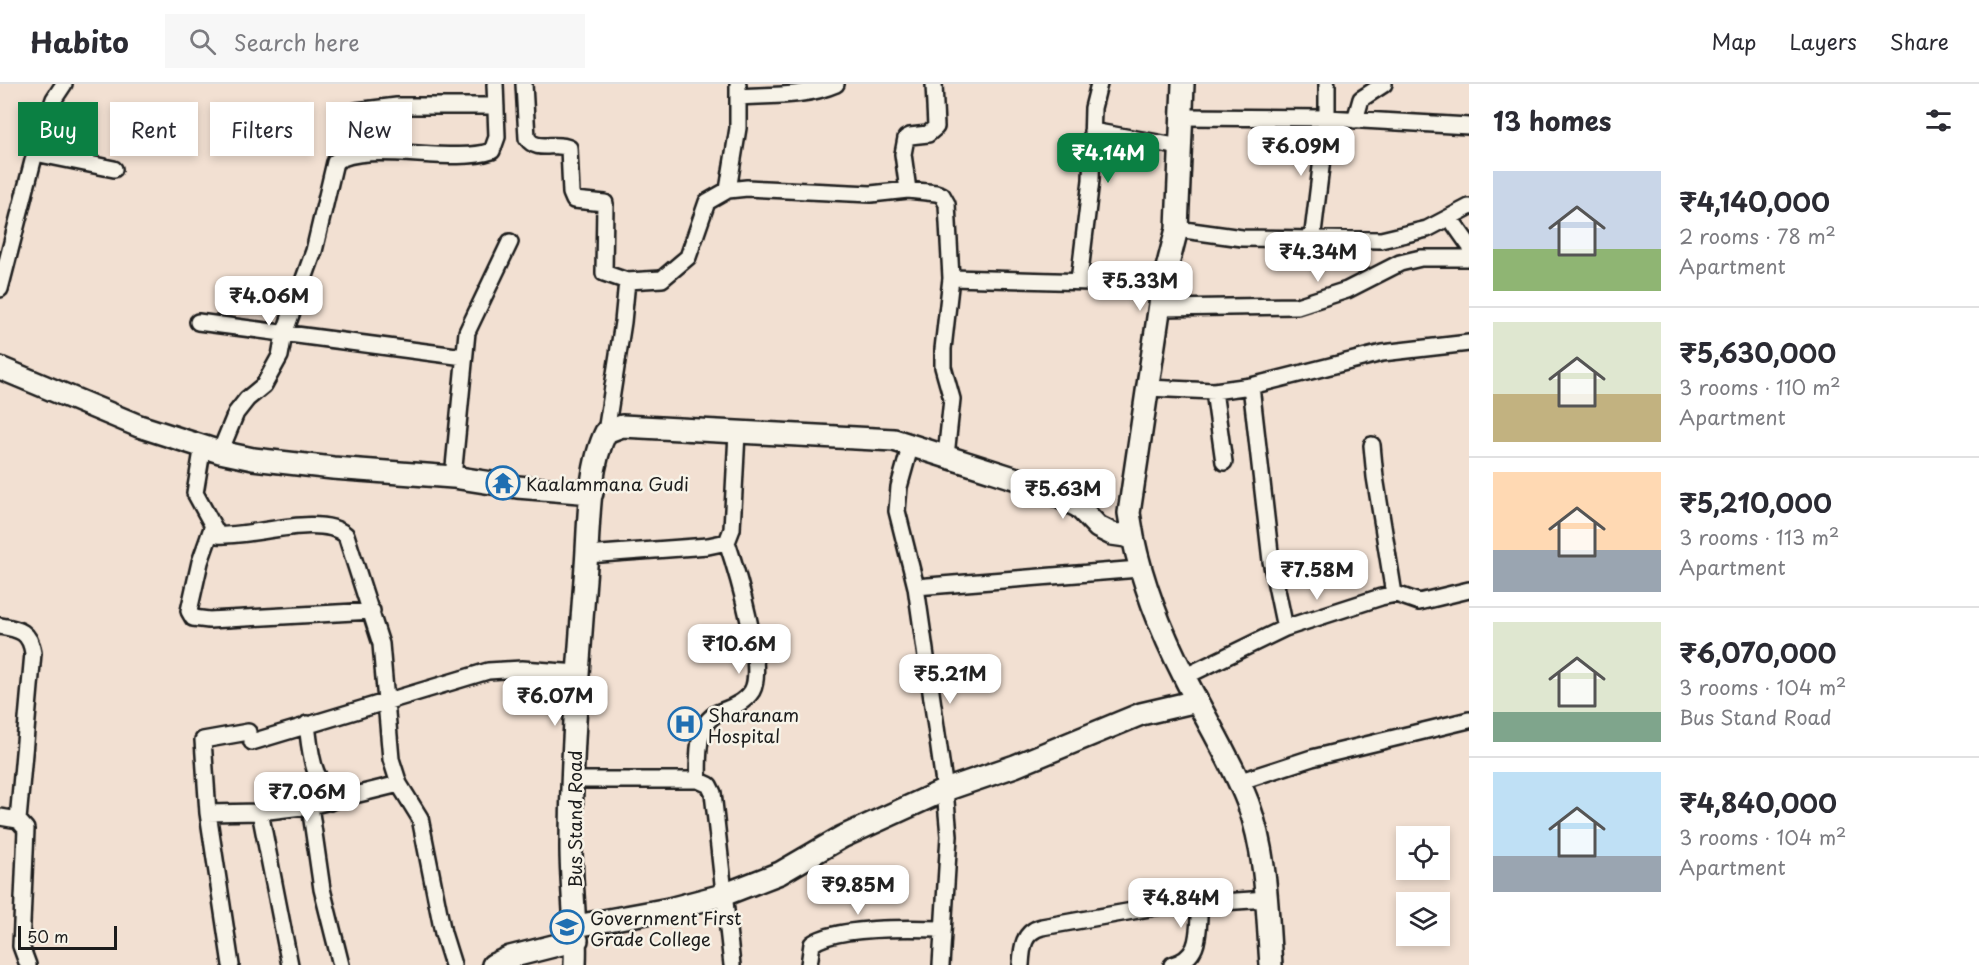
<!DOCTYPE html>
<meta charset="utf-8">
<style>
body{margin:0;font-family:"Playpen Sans",sans-serif;background:#f7f7f7;color:#2b2b33;height:100vh;display:flex;flex-direction:column;font-size:22px;white-space:nowrap}
*{box-sizing:border-box;margin:0}
p{font-size:20px;color:#7c7c81}
.icon{flex:none;width:33px;height:33px;fill:none;stroke:currentColor;stroke-width:2;stroke-linecap:round;stroke-linejoin:round}
.map{position:relative;flex:1;overflow:hidden}
.side{display:flex;flex-direction:column;background:#fff;width:510px}
.side>*{flex:none}
.banner{position:absolute;left:18px;top:18px;width:570px;height:54px;display:flex;gap:12px}
.fabs{position:absolute;left:1396px;top:742px;display:grid;gap:12px}
.fabs a{display:grid;place-items:center;width:54px;height:54px;border-radius:0px;background:#fff;box-shadow:0 3px 9px #0003;font-size:30px}
.scale{position:absolute;left:18px;bottom:15px;width:99px;box-sizing:border-box;padding-left:6px;border:3px solid #1c1c1c;border-top:0;font-size:16px;line-height:21px;white-space:nowrap;color:#1c1c1c;-webkit-text-stroke:4px #f7f3e8;paint-order:stroke}
.price{position:absolute;translate:-50% -51px;padding:0 14px;border-radius:12px;background:#fff;color:#222;font-size:20px;line-height:39px;filter:drop-shadow(0 2px 3px #0008)}
.price::after{content:'';position:absolute;left:50%;top:36px;width:18px;height:14px;margin-left:-9px;background:inherit;clip-path:polygon(0 0,100% 0,50% 100%)}
.price.on{background:#0b8043;color:#fff}
ul{padding:0;list-style:none}
li{display:flex;align-items:center;gap:18px;height:150px;padding:0 24px}
li+li{border-top:2px solid #e1e1e2}
li span{display:grid;place-items:center;flex:none;width:168px;height:120px;border-radius:0px;color:#555}
li>.icon{margin-inline-start:auto}
span .icon{width:72px;height:72px;fill:#fffc;stroke-width:1}
li b{font-size:26px}
h2{display:flex;justify-content:space-between;align-items:center;height:72px;padding:0 24px;font-size:26px}
.chip{padding:0 21px;border-radius:0px;background:#fff;box-shadow:0 3px 9px #0003;font-size:21px;line-height:54px}
.chip.on{background:#0b8043;color:#fff}
header{display:flex;align-items:center;gap:36px;box-sizing:border-box;height:84px;padding:0 30px;background:#fff;border-bottom:2px solid #e1e1e2}
header strong{font-size:28px}
nav{display:flex;gap:33px;margin-inline-start:auto;font-size:21px}
.search{width:420px;height:54px;background:#f7f7f7;display:flex;align-items:center;gap:15px;box-sizing:border-box;padding:0 21px;border-radius:0px;color:#7c7c81;font-size:22px}
main{display:flex;flex:1;min-height:0}
.map>svg:first-child{display:block}
</style>
<header>
<strong>Habito</strong>
<div class="search"><svg class="icon" aria-label="search" viewBox="0 0 24 24"><circle cx="10" cy="10" r="6"/><path d="M15 15l6 6"/></svg>Search here</div>
<nav><a>Map</a><a>Layers</a><a>Share</a></nav>
</header>
<main>
<div class="map">
<svg width="1469" height="881" viewBox="0 0 1469 881">
<rect width="100%" height="100%" fill="#f2e0d2"/>
<filter id="ink" filterUnits="userSpaceOnUse"><feTurbulence type="fractalNoise" baseFrequency=".0167" numOctaves="2"/><feDisplacementMap in="SourceGraphic" scale="12" xChannelSelector="R" yChannelSelector="G"/><feConvolveMatrix kernelMatrix="1 2 1 2 8 2 1 2 1" color-interpolation-filters="sRGB"/></filter>
<g filter="url(#ink)">
<g fill="none" stroke-linecap="round" stroke-linejoin="round">
<g stroke="#1c1c1c" stroke-width="20">
<path id="street" d="M524,0l3,54c10,15 28,3 42,10l2,45 3,7 31,3 -1,70 23,8
M738,13c32,-2 68,0 98,-13
M356,27l41,-5h99
M1182,33l145,1 142,8
M1355,36l6,-21 23,-15
M1092,47l88,16
M35,69l79,16
M728,106l10,-62v-44
M908,106l-5,-36 3,-16 4,-2 18,-2 8,-7 -2,-43
M1450,134l19,27
M1177,145l65,9 139,2 46,-11 42,-22
M1312,157l15,-123v-34
M951,194l212,6
M1079,197l12,-101 2,-72 6,-24
M0,205l35,-136 19,-54 10,-15
M1160,224l137,-2 50,-16 53,-27 21,-5h48
M198,238l266,35
M1251,302l20,175 14,67
M1147,304l67,3 37,-5 131,-33 87,-10
M1214,307l10,71
M606,348l17,-110 4,-41 35,-2 26,-22 19,-55 21,-12 19,-2 124,6 37,-4 28,3 6,2 5,9 4,74 -8,71v18l9,32 -6,57
M911,360l-12,43 -2,24 19,76 29,203 4,46 -8,129
M203,361l-8,48 23,42c32,3 102,-23 128,0l35,109 10,115 8,25 21,34 23,115 10,32
M1372,361l3,32 19,117
M220,368l16,-39 11,-14 17,-14 16,-29 4,-22 30,-83 21,-89c31,-22 116,3 157,-11l5,-14 -2,-53
M453,393l14,-145 43,-90
M212,444l-12,34 -11,49 4,7 16,2 163,-9
M587,471l121,-9 19,-4 5,-13 5,-96
M916,503l223,-18
M0,542c20,3 30,6 33,27l-15,167
M1184,593l101,-49 96,-31 15,-3 23,8 50,-12
M307,640c2,16 3,33 9,48 5,11 11,18 14,30
M252,658l236,-71 34,-2 56,4
M572,696h126l11,5 4,8 19,172
M698,696c1,-23 -4,-59 24,-69 11,-4 23,-9 30,-20 14,-24 -16,-122 -25,-149
M1238,698l74,-24 157,-38
M310,722l12,83 19,76
M260,728l30,153
M208,729l52,-1 50,-6 89,-22
M0,733l18,3 8,9 -5,117 7,19
M231,881l-23,-152 -5,-73 45,-8
M809,881l3,-21c23,-18 100,-16 130,-15
M1021,881c1,-18 2,-33 21,-38l119,-21 106,-7
M1172,881c31,-8 25,-35 28,-62"/>
</g>
<g stroke="#1c1c1c" stroke-width="26">
<path id="secondary" d="M0,284l139,58 81,26 33,7 80,9 120,9 64,10 75,6
M1133,453l-4,-24 34,-229 14,-55 6,-145
M576,842l93,-17 54,-14 57,-22 62,-36 103,-47 70,-24 126,-52 56,-13
M493,881l17,-8 67,-17
M575,881c2,-40 -4,-78 -4,-118 0,-94 8,-187 15,-281 3,-40 2,-98 20,-134l16,-6 272,14 142,45 43,22 19,20 14,7 21,3c10,49 29,96 52,141 21,42 46,81 63,125 19,52 19,108 23,162"/>
</g>
<use href="#street" stroke="#f7f3e8" stroke-width="15"/>
<use href="#secondary" stroke="#f7f3e8" stroke-width="21"/>
</g>
</g>
<defs>
<g id="temple-ring" transform="scale(1.725)"><circle r="9.5" fill="#f7f3e8" stroke="#1f6fb2" stroke-width="1.5"/><path d="M0-6L5-2H3V0L6.5 2.5H4V6H1.5V3h-3V6H-4V2.5H-6.5L-3 0V-2H-5Z" fill="#1f6fb2"/></g>
<g id="hospital-ring" transform="scale(1.725)"><circle r="9.5" fill="#f7f3e8" stroke="#1f6fb2" stroke-width="1.5"/><path d="M-5-5h3v3.5h4V-5h3V5h-3V1.5h-4V5h-3Z" fill="#1f6fb2"/></g>
<g id="university-ring" transform="scale(1.725)"><circle r="9.5" fill="#f7f3e8" stroke="#1f6fb2" stroke-width="1.5"/><path d="M0-5L7-2L0 1L-7-2ZM-4 1L0 2.5L4 1V4Q0 6-4 4Z" fill="#1f6fb2"/></g>
</defs>
<g fill-rule="evenodd">
<use href="#temple-ring" x="503" y="399"/>
<use href="#hospital-ring" x="685" y="640"/>
<use href="#university-ring" x="567" y="843"/>
</g>
<g text-anchor="middle" dominant-baseline="central" stroke-width="5" stroke-linejoin="round" paint-order="stroke">
<g font-size="18" fill="#1c1c1c" stroke="#f7f3e8" text-anchor="start">
<text x="526" y="399">Kaalammana Gudi</text>
<text x="708" y="630">Sharanam<tspan x="708" dy="21">Hospital</tspan></text>
<text x="590" y="833">Government First<tspan x="590" dy="21">Grade College</tspan></text>
</g>
<g font-size="18" fill="#1c1c1c" stroke="#f7f3e8">
<text transform="translate(574 735) rotate(-90)">Bus Stand Road</text>
</g>
</g>
</svg>
<div class="fabs">
<a><svg class="icon" aria-label="locate" viewBox="0 0 24 24"><circle cx="12" cy="12" r="6"/><path d="M12 2v4M12 18v4M2 12h4M18 12h4"/></svg></a>
<a><svg class="icon" aria-label="layers" viewBox="0 0 24 24"><path d="M12 4l9 5-9 5-9-5zM3 14l9 5 9-5"/></svg></a>
</div>
<div class="scale">50 m</div>
<b class="price" style="left:1301px;top:93px">₹6.09M</b>
<b class="price on" style="left:1108px;top:100px">₹4.14M</b>
<b class="price" style="left:1318px;top:199px">₹4.34M</b>
<b class="price" style="left:1140px;top:228px">₹5.33M</b>
<b class="price" style="left:269px;top:243px">₹4.06M</b>
<b class="price" style="left:1063px;top:436px">₹5.63M</b>
<b class="price" style="left:1317px;top:517px">₹7.58M</b>
<b class="price" style="left:739px;top:591px">₹10.6M</b>
<b class="price" style="left:950px;top:621px">₹5.21M</b>
<b class="price" style="left:555px;top:643px">₹6.07M</b>
<b class="price" style="left:307px;top:739px">₹7.06M</b>
<b class="price" style="left:858px;top:832px">₹9.85M</b>
<b class="price" style="left:1181px;top:845px">₹4.84M</b>
<div class="banner">
<a class="chip on">Buy</a>
<a class="chip">Rent</a>
<a class="chip">Filters</a>
<a class="chip">New</a>
</div>
</div>
<section class="side">
<h2>13 homes<svg class="icon" aria-label="filters" viewBox="0 0 24 24"><path d="M4 7h16M4 17h16"/><circle cx="9" cy="7" r="2"/><circle cx="15" cy="17" r="2"/></svg></h2>
<ul>
<li><span style="background:linear-gradient(#c9d6e8 65%,#8fb573 0)"><svg class="icon" aria-label="home" viewBox="0 0 24 24"><path d="M3 11l9-7 9 7M6 9v11h12V9"/></svg></span><div><b>₹4,140,000</b><p>2 rooms · 78 m²</p><p>Apartment</p></div></li>
<li><span style="background:linear-gradient(#dfe7d0 60%,#c2b280 0)"><svg class="icon" aria-label="home" viewBox="0 0 24 24"><path d="M3 11l9-7 9 7M6 9v11h12V9"/></svg></span><div><b>₹5,630,000</b><p>3 rooms · 110 m²</p><p>Apartment</p></div></li>
<li><span style="background:linear-gradient(#ffd9b3 65%,#9aa5b1 0)"><svg class="icon" aria-label="home" viewBox="0 0 24 24"><path d="M3 11l9-7 9 7M6 9v11h12V9"/></svg></span><div><b>₹5,210,000</b><p>3 rooms · 113 m²</p><p>Apartment</p></div></li>
<li><span style="background:linear-gradient(#dfe7d0 75%,#7fa58c 0)"><svg class="icon" aria-label="home" viewBox="0 0 24 24"><path d="M3 11l9-7 9 7M6 9v11h12V9"/></svg></span><div><b>₹6,070,000</b><p>3 rooms · 104 m²</p><p>Bus Stand Road</p></div></li>
<li><span style="background:linear-gradient(#bfe0f5 70%,#9aa5b1 0)"><svg class="icon" aria-label="home" viewBox="0 0 24 24"><path d="M3 11l9-7 9 7M6 9v11h12V9"/></svg></span><div><b>₹4,840,000</b><p>3 rooms · 104 m²</p><p>Apartment</p></div></li>
</ul>
</section>
</main>
